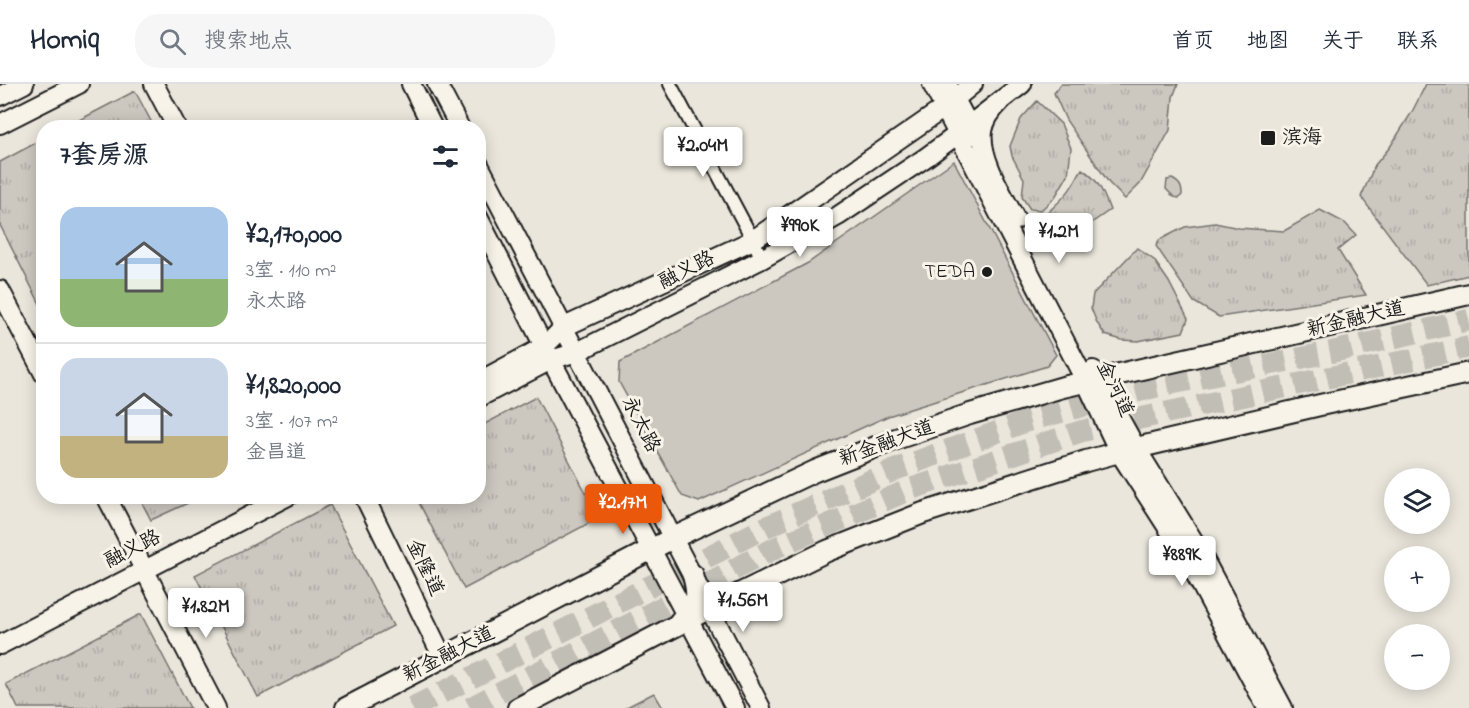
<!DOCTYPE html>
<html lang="zh">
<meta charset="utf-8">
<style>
body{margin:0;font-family:"Indie Flower","LXGW WenKai TC",sans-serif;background:#f6f6f7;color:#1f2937;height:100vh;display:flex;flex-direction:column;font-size:22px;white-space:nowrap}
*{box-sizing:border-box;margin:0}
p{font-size:20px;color:#747a83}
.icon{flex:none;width:33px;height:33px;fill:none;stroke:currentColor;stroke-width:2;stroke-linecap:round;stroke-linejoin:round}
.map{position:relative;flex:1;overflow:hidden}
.sheet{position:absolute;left:36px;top:36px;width:450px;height:384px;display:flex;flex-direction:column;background:#fff;border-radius:24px;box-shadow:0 3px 15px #0003}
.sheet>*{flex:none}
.tools{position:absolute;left:1384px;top:384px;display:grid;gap:12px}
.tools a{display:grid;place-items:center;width:66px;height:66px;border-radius:50%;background:#fff;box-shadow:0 3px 15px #0003;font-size:30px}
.price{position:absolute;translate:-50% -51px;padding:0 14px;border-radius:6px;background:#fff;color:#222;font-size:20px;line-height:39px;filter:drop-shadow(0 2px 3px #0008)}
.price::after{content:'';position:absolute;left:50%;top:36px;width:18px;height:14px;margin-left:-9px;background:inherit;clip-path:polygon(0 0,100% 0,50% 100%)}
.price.current{background:#ea580c;color:#fff}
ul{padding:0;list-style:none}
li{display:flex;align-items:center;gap:18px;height:150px;padding:0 24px}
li+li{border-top:2px solid #e0e1e3}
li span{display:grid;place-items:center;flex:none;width:168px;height:120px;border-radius:18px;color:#555}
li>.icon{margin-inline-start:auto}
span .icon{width:72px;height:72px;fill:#fffc;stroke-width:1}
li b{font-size:26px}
h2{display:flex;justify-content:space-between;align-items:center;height:72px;padding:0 24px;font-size:26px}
header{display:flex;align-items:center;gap:36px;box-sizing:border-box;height:84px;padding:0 30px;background:#fff;border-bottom:2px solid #e0e1e3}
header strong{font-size:28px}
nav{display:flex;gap:33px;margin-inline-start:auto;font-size:21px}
.search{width:420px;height:54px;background:#f6f6f7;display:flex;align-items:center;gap:15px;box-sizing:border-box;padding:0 21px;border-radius:24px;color:#747a83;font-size:22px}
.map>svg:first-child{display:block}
</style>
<header>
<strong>Homiq</strong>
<div class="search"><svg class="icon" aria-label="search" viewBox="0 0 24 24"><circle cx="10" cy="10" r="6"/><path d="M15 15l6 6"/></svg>搜索地点</div>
<nav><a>首页</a><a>地图</a><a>关于</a><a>联系</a></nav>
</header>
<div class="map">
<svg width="1469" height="624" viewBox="0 0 1469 624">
<defs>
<pattern id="grass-tufts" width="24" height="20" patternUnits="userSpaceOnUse" patternTransform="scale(1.5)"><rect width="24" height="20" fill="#ccc8c0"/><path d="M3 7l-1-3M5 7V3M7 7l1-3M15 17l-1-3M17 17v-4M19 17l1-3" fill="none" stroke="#afaba4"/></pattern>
</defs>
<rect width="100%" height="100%" fill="#eae6dc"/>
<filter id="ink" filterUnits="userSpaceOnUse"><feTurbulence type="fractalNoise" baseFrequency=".0167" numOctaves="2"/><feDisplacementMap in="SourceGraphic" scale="12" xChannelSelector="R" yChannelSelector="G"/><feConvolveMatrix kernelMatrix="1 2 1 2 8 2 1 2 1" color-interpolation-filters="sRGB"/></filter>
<g filter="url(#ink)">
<path fill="url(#grass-tufts)" stroke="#74726e" stroke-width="1.5" d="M1061,0h117l-5,13 -3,33 -30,54 -15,15 -16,-16 -43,-63 -12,-27z
M1426,0h43v191l-42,10 -66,-88 14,-32 15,-18 22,-35z
M135,7l19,36h-88z
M1037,17l24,23 10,24 -3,27 -13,22 -14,13 -11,-1 -8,-12 2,-18 -12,-23 -2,-10 11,-27z
M43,55v171l-43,-85v-63z
M1082,85c17,11 21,23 28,41l-33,23 -14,5 -17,-16 -1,-7c9,-9 21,-18 27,-29 4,-6 6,-11 10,-17z
M1320,126l25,13 11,12 -18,15 28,45 -147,22 -25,-15 -38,-56 3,-6 26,-13 30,-4 24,5 45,3z
M1137,164l17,12 15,22 19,37 -5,13 -45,9 -16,-1 -17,-5 -8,-12 -6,-15 2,-14z
M536,313l63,121 -135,71 -48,-92 62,-1 1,-69z
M139,413h62l-50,23z
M330,421l63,121 -135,71 -63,-122z
M141,530l49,94h-172l-12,-24z
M654,609l9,15h-38z"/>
<path fill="#ccc8c0" stroke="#74726e" stroke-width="1.5" d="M954,77l102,194 -9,11 -159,50 -189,86 -17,-6 -63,-114 1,-20 188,-99z
M1172,95c8,4 10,8 10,16l-3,3 -5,-1 -8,-8 1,-9z"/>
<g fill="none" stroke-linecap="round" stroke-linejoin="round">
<path stroke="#c1beb6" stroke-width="22" stroke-dasharray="22 11" stroke-linecap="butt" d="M412,624l354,-181 131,-58 130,-48 127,-34 178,-35 137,-32
M470,624l307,-161 134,-58 171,-58 387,-84"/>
<g stroke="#1c1c1c" stroke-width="16">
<path id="street" d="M670,0l83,156 9,19"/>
</g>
<g stroke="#1c1c1c" stroke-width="22">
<path id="secondary" d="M154,0l23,44
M411,0l22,44
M437,0l23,44
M932,0l154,298 33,70 65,101 83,155
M947,0l27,51
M0,12l24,-12
M1000,18c-8,8 -15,17 -17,29 -4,27 21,65 33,89
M0,40l79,-40
M478,79l283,545
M478,133l73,143 184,348
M0,206l44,84
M1093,286l43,78 62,100 85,160
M478,298l67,-36 19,-19 189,-87 191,-132 29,-24
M478,314l73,-38 26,-8 185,-93 76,-43 87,-58 33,-24 64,-50
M106,412l110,212
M364,412l79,162
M0,561l288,-149"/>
</g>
<g stroke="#1c1c1c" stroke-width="24">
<path id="primary" d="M680,537c18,-15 19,-24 13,-46
M346,624l327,-170 142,-67 81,-32 74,-25 93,-27 406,-93
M518,624l192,-100 117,-57 96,-38 163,-52 33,-9 201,-47 149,-32"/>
</g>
<use href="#street" stroke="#f7f3e8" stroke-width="12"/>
<use href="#secondary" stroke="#f7f3e8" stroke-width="18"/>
<use href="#primary" stroke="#f7f3e8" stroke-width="20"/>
</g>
</g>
<g fill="#1c1c1c" stroke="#f7f3e8" stroke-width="2">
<rect x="1260" y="46" width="16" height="16" rx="3"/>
<circle cx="987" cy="188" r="6"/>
</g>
<g text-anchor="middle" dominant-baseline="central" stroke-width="6" stroke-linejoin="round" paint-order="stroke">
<g font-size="20" fill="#1c1c1c" stroke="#f7f3e8" text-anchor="start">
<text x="1282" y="54">滨海</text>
<text x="975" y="188" text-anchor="end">TEDA</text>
</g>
<g font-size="20" fill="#1c1c1c" stroke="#f7f3e8">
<text transform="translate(687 187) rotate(-27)">融义路</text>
<text transform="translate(1356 236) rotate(-13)">新金融大道</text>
<text transform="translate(1114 305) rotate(64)">金河道</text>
<text transform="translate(640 341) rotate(63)">永太路</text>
<text transform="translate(887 360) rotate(-20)">新金融大道</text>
<text transform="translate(133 466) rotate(-27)">融义路</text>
<text transform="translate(424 484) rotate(64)">金隆道</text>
<text transform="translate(449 571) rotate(-27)">新金融大道</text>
</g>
</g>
</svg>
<div class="tools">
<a><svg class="icon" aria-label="layers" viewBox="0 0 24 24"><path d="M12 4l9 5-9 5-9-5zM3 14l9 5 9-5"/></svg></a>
<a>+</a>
<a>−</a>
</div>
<b class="price" style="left:703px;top:94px">¥2.04M</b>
<b class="price" style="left:800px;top:174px">¥990K</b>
<b class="price" style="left:1059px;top:180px">¥1.2M</b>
<b class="price current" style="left:623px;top:451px">¥2.17M</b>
<b class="price" style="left:1182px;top:503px">¥889K</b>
<b class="price" style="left:743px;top:549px">¥1.56M</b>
<b class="price" style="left:206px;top:555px">¥1.82M</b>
<section class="sheet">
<h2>7套房源<svg class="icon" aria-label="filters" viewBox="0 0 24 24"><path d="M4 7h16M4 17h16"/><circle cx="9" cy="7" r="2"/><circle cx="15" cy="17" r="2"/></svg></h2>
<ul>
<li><span style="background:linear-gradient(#a9c7e8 60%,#8fb573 0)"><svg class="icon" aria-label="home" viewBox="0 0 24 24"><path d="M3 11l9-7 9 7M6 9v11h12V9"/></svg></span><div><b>¥2,170,000</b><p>3室 · 110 m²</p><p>永太路</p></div></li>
<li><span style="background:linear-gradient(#c9d6e8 65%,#c2b280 0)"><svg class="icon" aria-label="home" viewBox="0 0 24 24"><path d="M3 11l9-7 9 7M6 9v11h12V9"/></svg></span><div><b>¥1,820,000</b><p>3室 · 107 m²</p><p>金昌道</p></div></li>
</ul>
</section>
</div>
